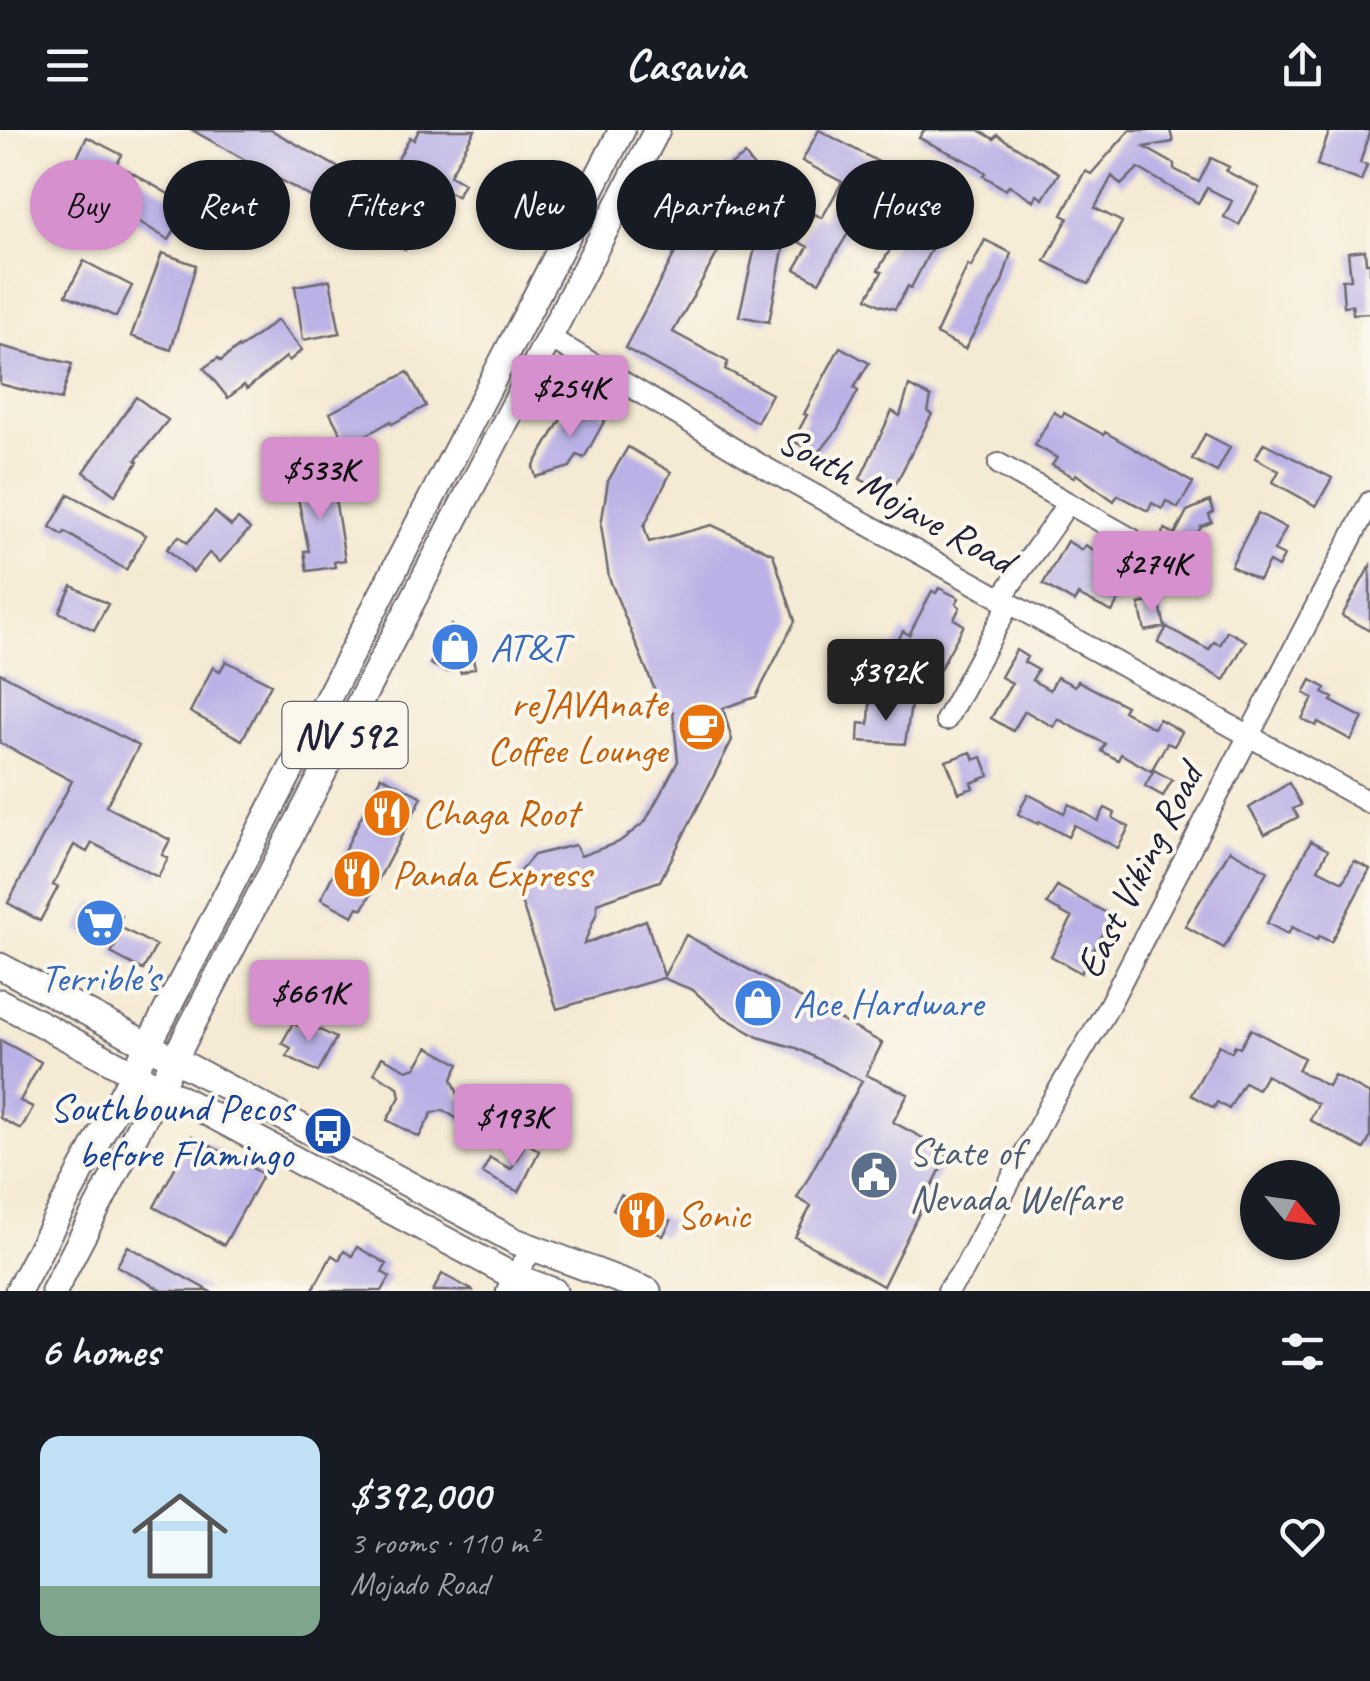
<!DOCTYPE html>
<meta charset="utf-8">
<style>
body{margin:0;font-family:Caveat,sans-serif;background:#20242c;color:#f1f3f6;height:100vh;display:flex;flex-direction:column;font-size:38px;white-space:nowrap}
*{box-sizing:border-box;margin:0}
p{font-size:32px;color:#9ea1a6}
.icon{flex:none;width:55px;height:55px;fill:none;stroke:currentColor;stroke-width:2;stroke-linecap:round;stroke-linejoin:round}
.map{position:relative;height:1161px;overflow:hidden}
.drawer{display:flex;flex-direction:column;background:#171b24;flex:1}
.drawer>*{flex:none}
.top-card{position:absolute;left:30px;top:30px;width:1310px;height:90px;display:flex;gap:20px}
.needle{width:65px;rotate:119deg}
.tools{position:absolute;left:1240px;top:1030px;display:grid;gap:20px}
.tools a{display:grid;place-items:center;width:100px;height:100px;border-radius:50%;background:#171b24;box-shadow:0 2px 8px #0004;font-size:50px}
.price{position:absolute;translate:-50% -85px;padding:0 22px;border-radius:10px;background:#d690ce;color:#111;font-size:32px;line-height:65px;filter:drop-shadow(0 2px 5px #0008)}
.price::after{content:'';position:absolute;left:50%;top:60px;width:30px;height:22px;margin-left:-15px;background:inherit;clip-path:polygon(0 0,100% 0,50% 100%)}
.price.selected{background:#222;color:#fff}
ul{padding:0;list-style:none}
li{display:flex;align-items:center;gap:30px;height:250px;padding:0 40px}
li span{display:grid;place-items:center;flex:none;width:280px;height:200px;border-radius:20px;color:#555}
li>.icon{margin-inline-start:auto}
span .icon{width:120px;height:120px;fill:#fffc;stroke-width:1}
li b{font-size:42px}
h2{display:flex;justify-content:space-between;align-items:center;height:120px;padding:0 40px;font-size:42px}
.tag{padding:0 35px;border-radius:45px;background:#171b24;box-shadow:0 2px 8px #0004;font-size:35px;line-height:90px}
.tag.selected{background:#d690ce;color:#111}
header{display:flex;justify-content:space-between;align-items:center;height:130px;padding:0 40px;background:#171b24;font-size:45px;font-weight:600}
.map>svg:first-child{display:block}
</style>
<header><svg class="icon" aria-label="menu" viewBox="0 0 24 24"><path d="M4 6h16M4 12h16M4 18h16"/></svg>Casavia<svg class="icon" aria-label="share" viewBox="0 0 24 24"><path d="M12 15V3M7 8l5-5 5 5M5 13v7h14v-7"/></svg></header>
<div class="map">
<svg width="1370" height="1161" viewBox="0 0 1370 1161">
<rect width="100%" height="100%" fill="#fbf7ec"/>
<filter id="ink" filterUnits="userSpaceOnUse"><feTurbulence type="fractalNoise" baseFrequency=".01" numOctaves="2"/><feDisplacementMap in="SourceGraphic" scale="20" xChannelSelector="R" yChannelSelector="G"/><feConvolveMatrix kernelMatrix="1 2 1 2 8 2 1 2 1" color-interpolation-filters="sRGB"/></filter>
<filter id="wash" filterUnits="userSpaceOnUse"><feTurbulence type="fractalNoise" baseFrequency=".0048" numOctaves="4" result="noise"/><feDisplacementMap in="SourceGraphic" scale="40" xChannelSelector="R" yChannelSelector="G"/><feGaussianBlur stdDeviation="2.25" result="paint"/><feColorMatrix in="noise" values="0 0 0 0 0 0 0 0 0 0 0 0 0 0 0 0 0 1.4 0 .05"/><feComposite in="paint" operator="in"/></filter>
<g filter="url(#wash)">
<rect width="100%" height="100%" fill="#f5ead3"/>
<g id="blocks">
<path fill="#bab1e6" d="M192,0h79l86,48 2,-3 23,13 28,-51 4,3 5,-10h56l-25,45 14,8 -7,13 -17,-9 -35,63z
M819,0l69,37 -18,32 -5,-2 -18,32 3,1 -31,52 -24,-13 13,-22 -9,-5 16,-28 7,4 20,-36 -40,-21z
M924,0h54l16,9 3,-4 62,38 -16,26 -6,-4 -3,6 -25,-16 -3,5 -22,-14 2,-3 -9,-7 -58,-28z
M1130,0h40l3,12 -29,5 30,17v5l25,13 12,-24 18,9 -3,4 33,17 -20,37 -15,-8 8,-16 -25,-13 -9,15 -60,-35 -17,17 -9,-9 -17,32 27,14 -33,62 -44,-23 23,-43 -6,-3 23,-44 6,3z
M1330,0h40l-10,33 7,2 -6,16 -44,-16z
M87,7l35,18 -5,9 72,42 -20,34 -69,-42 -18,35 -34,-17z
M745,25l17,23 -8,6 12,17 5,-3 9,12 -23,16 -38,-53z
M917,75l25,14 -7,12 4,3 -28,54 -3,-2 -13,23 -15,-4 -13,-7 15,-26 -4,-2z
M686,102l32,20 -45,80 55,30 -3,7 47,25 -15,28 -132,-74z
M758,105l27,5 -16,82 -30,-6z
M985,110l26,13 -9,29 -37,67 -29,-15 32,-69 3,2z
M1365,120l1,13h4v50l-17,1 -1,-9 -8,1 -2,-26 9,-1 -3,-27z
M162,123l34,12 -25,85 -40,-14z
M84,131l48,25 -16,31 -50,-22z
M330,150l10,53 -37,7 -8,-54z
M277,190l25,30 -13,11 -3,-4 -39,32 -3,-4 -16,13 -24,-30 14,-10 3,3 17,-14 1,2z
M0,216l72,18 -11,36 -61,-16z
M840,217l29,16 -15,25 4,3 -21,39 -19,24 -25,-13 14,-26 -3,-1z
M408,242l18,34 -34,18 -1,-3 -44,25 -17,-33z
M909,256l22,11 -3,15 4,2 -36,69 -5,-1 -3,7 -13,-2 -15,-8 32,-68 8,5z
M136,267l32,23 -32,40 2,2 -23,33 -31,-23z
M582,273l25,13 -23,42 -7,-3 -7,12 -34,10 -3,-10 35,-60 9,5z
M1054,282l8,5 2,-4 40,22 1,-3 88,51 -15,25 -12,-7 -4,8 -10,-6 -4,8 -30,-16 -4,6 -38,-27 -2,3 -22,-12 5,-7 -22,-13z
M1205,304l25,13 -13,25 -25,-13z
M1264,313l68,35 -16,28 -43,-24 6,-11 -24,-13z
M628,317l43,25 -27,54 5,16 63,-17 61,29 22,67 -39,76 -33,11 9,32 -72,141 -63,22v9l-13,32 62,-24 18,56 22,-41 196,108 -16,32 42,19 -15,28 56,30 -66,134 -88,-49 16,-31 -14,-8 65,-117 -66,-33 -38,-11 -37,-22 -28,-25 -30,-12 -106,31 -38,-114 1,-24 14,-16 41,-10 6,11 38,-14 26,-20 33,-61 -5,-49 -8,3 -56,-137 -8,-53 7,-44z
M331,343l14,87 -11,2 1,5 -28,4 -3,-20h5l-15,-72z
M69,364l77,41 -20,35 -61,-38 -2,3 -13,-8z
M1210,371l4,11 -5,3 3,7 -11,5 -38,70 -27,-15 29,-53 10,5 12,-23z
M215,382l16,14 7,-7 12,10 -30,33 -11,-9 -16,19 -26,-23 12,-13 8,7z
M1258,383l28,15 -12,23 10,5 -6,11 -9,-5 -10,18 -28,-14z
M1067,411l15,9 3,-5 17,10 -5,9 32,17 -17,31 -34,-17 -4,7 -31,-18z
M1370,436v65l-28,-15z
M72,456l36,18 -14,26 -35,-18z
M939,458l20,10 -3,6 4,3 -6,12 10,6 -28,51 -9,-5 -11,12 -32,-18 19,-34 6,4 23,-44 4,2z
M1159,470l6,27 -20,4 -6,-27z
M451,495l17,11 7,32 -14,5 -2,-5 -12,4 -17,-8z
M1167,497l42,23 5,-8 6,3 7,-14 19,10 -22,39 -66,-37z
M1016,520l11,7 -3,5 14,8 -6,10 18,10 7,-13 18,9 3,-5 48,25 -3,5 31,17 5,-9 23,13 -8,14 -7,-3 -16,28 -30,-17 -3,6 -17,-9 4,-7 -47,-25 -4,8 -29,-16 -12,20 -22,-13 21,-35 -11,-6z
M226,531l45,23 -29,56 -52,-28 23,-45 7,4z
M0,543l139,73 -33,60 64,34 -8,15 6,3 -10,19 -66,-34 -5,9 -13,-7 -21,40 5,2 -18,34 -32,-18 64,-122 -72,-38z
M1311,550l15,8 -3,5 10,5 -2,3 32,17 -12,22 -33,-18 -2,4 -14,-7 11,-21 -9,-5z
M870,572l41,3 -6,39 -47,-3 1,-18 10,1z
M971,622l3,8 8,-3 7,19 -18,7 2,5 -14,5 -13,-32z
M1154,640l18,10 -9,16 -18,-10z
M381,646l41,21 -59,112 -5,-2 -5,9 -32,-17z
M1289,653l12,22 -8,4 5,8 -33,17 -16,-26z
M1028,664l36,19 5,-9 29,17 7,-13 10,5 -2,5 16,9 -11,21 -44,-23 -6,12 -29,-16 -1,3 -20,-10z
M1311,711l17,9 -10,19 25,13 11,-21 16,8 -39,73 -12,-6 -2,4 -25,-13 -4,7 -21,-11z
M1230,720l37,21 -43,77 -39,-22z
M1057,756l55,30 -31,57 -30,-17 21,-38 -25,-14z
M93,771l29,15 -4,10 38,20 -13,24 -32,-17 8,-14 -18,3 -24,-12z
M304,892l32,16 -18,34 -31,-16 4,-8 -9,-5 11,-20 9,5z
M1251,899l53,29 -6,12 30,16 6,-11 36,19v44l-6,11 -54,-29 8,-16 -52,-29 -8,14 -14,-7 -15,27 -12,-7 -3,6 -23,-13 28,-50 13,7 3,-7 5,3z
M0,910l41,22 -21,39 13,6 -12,22 -21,-11z
M428,917l31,17 -7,15 7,18 20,11 -10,18 -26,-16 -11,3 -13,24 -32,-17 13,-23 -2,-10 -24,-14 8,-16 25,13 9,-3z
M192,1006l71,38 -39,71 -70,-38z
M526,1012l13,9 -20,41 -37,-19 8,-15 21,11z
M621,1065l50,26 -8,15 -50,-27z
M128,1116l81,45h-46l-46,-25z
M357,1117l30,17 -5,8 8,5 -8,14h-70l20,-36 7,5 5,-9 8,5z
M442,1144l32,17h-41z"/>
</g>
</g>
<g filter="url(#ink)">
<use href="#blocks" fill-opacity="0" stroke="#6c6870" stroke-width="2.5"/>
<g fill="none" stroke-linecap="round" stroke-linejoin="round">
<g stroke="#6c6870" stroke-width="24">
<path id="minor" d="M550,208l214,129 606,336
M999,334l133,75
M1001,470c20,-35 47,-63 66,-97
M946,590l63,-116
M507,1161l6,-15 20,-26
M948,1161l16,-22 87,-166 55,-92 264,-509"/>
</g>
<g stroke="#6c6870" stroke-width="29">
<path id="major" d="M0,836l515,275 133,50
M0,872l513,274 41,15
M18,1161l144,-272 460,-889
M54,1161l603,-1161"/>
</g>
<use href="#minor" stroke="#fff" stroke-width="20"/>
<use href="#major" stroke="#fff" stroke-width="25"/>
</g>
</g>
<defs>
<g id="shop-disc" transform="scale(2.5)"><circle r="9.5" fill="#3f7fe0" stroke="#fbf7ec"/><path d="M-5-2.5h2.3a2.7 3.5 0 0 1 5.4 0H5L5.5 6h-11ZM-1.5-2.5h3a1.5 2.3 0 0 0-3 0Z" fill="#fff"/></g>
<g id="cafe-disc" transform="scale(2.5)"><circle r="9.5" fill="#e8710a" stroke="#fbf7ec"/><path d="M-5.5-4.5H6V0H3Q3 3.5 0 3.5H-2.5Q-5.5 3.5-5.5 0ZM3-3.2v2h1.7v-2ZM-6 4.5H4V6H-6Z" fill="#fff"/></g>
<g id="restaurant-disc" transform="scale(2.5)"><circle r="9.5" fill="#e8710a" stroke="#fbf7ec"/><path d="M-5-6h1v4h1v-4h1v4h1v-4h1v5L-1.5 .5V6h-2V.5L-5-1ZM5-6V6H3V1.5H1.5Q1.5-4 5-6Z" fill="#fff"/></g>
<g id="supermarket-disc" transform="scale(2.5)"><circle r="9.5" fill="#3f7fe0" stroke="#fbf7ec"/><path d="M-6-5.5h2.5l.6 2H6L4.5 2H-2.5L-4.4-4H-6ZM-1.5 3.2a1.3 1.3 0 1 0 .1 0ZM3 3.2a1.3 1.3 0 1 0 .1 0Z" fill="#fff"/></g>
<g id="bus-disc" transform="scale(2.5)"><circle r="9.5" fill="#1a4fb4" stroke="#fbf7ec"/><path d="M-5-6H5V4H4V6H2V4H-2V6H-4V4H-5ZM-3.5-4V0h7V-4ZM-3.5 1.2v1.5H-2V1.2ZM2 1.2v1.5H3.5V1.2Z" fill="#fff"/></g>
<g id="civic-disc" transform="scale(2.5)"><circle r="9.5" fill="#5c6f8a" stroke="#fbf7ec"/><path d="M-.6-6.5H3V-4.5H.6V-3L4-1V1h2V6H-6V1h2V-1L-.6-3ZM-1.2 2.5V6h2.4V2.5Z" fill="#fff"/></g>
</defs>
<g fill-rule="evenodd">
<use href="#shop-disc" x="455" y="517"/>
<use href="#cafe-disc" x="702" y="597"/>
<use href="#restaurant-disc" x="387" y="683"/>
<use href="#restaurant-disc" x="357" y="744"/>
<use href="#supermarket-disc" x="100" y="793"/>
<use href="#shop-disc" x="758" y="873"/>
<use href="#bus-disc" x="328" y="1001"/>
<use href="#civic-disc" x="874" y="1045"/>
<use href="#restaurant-disc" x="642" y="1085"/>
</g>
<g text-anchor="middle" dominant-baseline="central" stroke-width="8" stroke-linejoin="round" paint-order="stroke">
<rect fill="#fbf7ec" stroke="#636270" stroke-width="2.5" x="282.5" y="572" width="125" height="66" rx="8"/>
<g font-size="38" font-weight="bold" fill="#22223b">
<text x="345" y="605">NV 592</text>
</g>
<g font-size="40" fill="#22223b" stroke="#fbf7ec">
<text transform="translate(896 370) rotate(29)">South Mojave Road</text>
<text transform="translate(1139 741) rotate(-63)">East Viking Road</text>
</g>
<g font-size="40" fill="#366cbe" stroke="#fbf7ec" text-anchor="start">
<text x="490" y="517">AT&amp;T</text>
<text x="100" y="848" text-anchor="middle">Terrible's</text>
<text x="793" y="873">Ace Hardware</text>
</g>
<g font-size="40" fill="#c56008" stroke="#fbf7ec" text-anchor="start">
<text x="667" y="574" text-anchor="end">reJAVAnate<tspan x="667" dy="46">Coffee Lounge</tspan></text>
<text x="422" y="683">Chaga Root</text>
<text x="392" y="744">Panda Express</text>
<text x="677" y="1085">Sonic</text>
</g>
<g font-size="40" fill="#164399" stroke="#fbf7ec" text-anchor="end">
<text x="293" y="978">Southbound Pecos<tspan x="293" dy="46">before Flamingo</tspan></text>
</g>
<g font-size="40" fill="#4e5e75" stroke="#fbf7ec" text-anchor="start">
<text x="909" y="1022">State of<tspan x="909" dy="46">Nevada Welfare</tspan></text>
</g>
</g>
</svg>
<div class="tools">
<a><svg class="needle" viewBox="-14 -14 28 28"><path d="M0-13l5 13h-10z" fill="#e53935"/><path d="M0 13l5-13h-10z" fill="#9ea1a6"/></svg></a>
</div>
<b class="price" style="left:570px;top:310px">$254K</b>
<b class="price" style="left:320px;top:392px">$533K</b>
<b class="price" style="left:1152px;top:486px">$274K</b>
<b class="price selected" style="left:886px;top:594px">$392K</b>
<b class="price" style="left:309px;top:915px">$661K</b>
<b class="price" style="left:513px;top:1039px">$193K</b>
<div class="top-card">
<a class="tag selected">Buy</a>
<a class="tag">Rent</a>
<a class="tag">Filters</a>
<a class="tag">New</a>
<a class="tag">Apartment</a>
<a class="tag">House</a>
</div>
</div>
<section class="drawer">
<h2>6 homes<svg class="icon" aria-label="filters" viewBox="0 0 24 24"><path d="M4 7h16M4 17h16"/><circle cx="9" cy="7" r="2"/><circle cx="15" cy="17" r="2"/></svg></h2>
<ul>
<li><span style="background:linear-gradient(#bfe0f5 75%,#7fa58c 0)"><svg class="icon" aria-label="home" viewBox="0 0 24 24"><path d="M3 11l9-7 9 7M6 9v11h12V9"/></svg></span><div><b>$392,000</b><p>3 rooms · 110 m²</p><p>Mojado Road</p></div><svg class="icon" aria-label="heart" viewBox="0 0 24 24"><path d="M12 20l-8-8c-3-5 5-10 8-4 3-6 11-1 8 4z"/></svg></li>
</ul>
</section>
